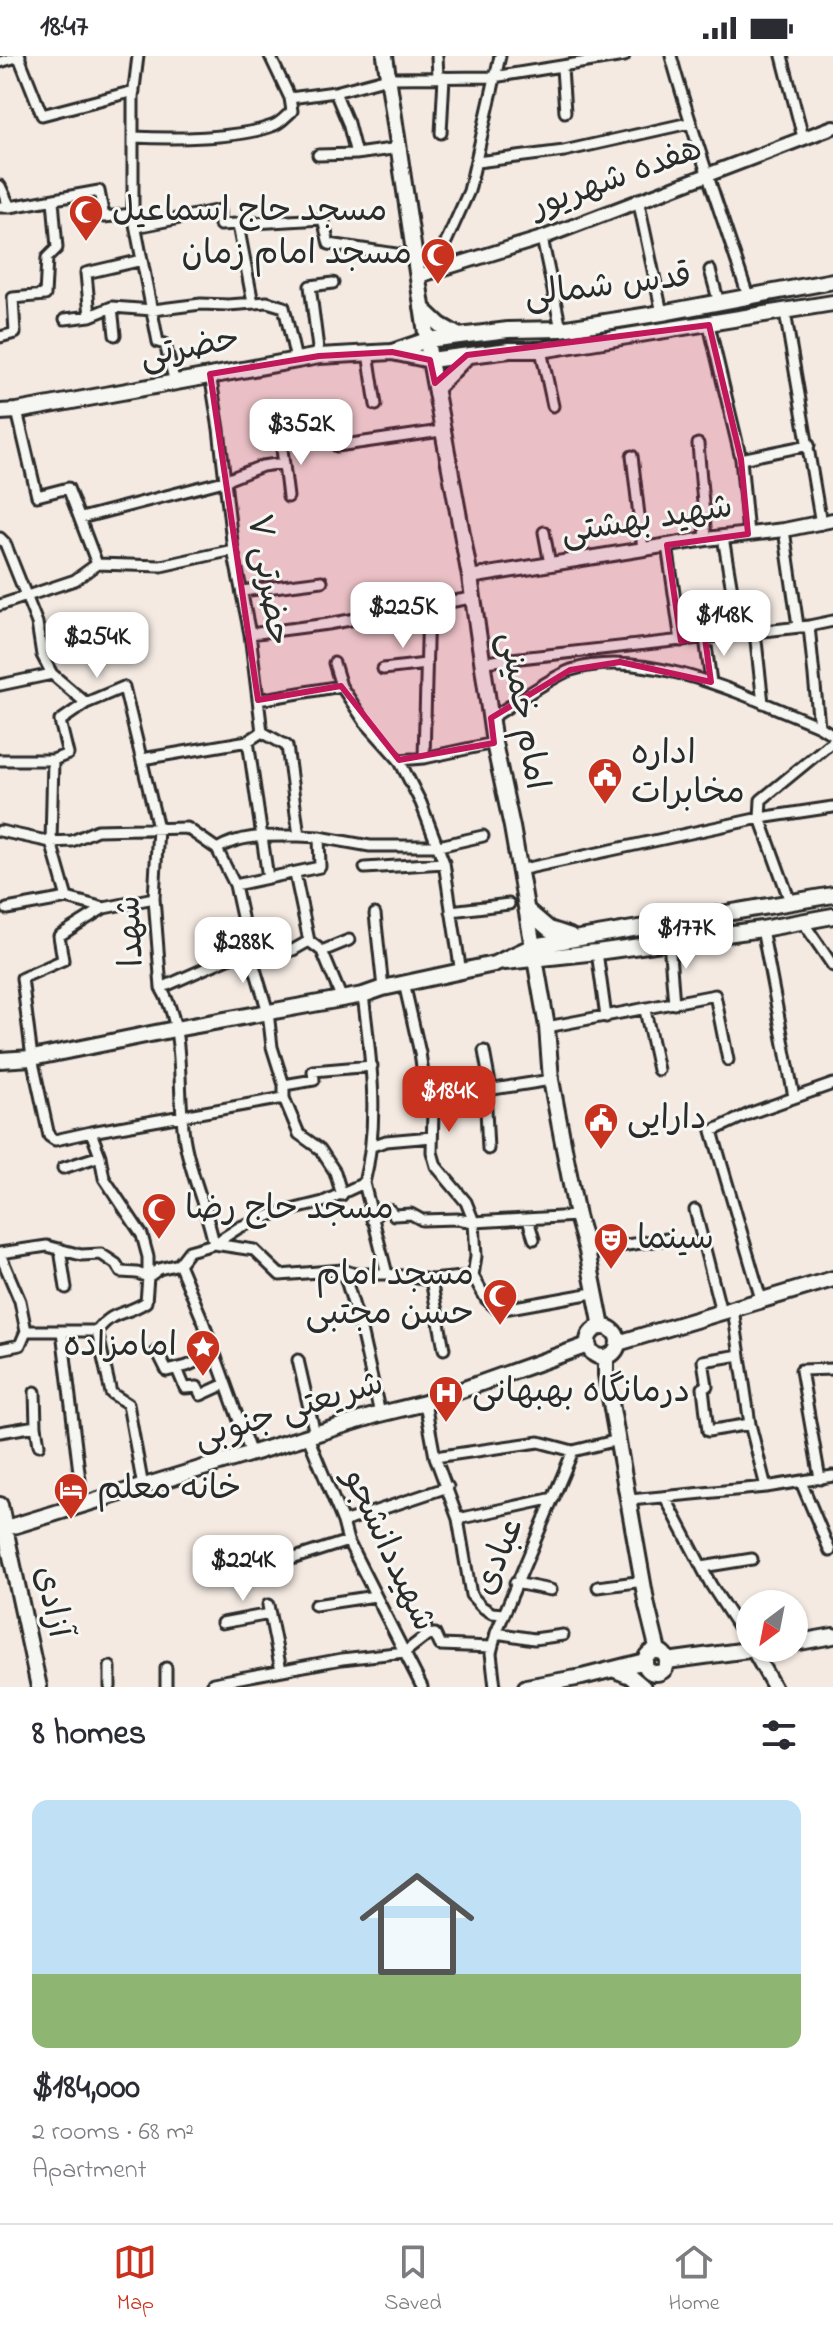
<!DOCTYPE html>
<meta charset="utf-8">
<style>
body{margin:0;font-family:"Indie Flower","Playpen Sans Arabic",sans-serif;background:#f7f7f7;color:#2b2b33;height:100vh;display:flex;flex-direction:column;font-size:30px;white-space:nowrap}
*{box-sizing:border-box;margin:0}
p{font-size:26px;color:#7c7c81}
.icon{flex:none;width:44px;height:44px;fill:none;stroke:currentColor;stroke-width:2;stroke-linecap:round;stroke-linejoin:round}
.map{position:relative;height:1631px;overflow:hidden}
.drawer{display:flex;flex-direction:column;background:#fff;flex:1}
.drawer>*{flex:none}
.needle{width:52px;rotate:212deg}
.tools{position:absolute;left:736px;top:1534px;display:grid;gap:16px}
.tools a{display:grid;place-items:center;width:72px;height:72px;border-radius:50%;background:#fff;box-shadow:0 2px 6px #0004;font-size:40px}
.price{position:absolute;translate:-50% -68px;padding:0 18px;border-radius:16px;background:#fff;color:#222;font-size:26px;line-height:52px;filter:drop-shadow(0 2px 4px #0008)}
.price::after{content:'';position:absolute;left:50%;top:48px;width:24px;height:18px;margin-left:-12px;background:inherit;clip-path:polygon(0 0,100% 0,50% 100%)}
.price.selected{background:#c8321e;color:#fff}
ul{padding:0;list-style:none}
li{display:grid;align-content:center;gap:16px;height:424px;padding:0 32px}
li+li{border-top:2px solid #e1e1e2}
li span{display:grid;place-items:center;height:248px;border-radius:16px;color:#555}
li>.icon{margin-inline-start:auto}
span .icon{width:144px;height:144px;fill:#fffc;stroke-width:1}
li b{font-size:34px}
h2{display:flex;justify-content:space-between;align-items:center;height:96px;padding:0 32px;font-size:34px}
.status{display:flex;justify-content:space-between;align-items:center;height:56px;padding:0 40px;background:#fff;direction:ltr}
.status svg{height:22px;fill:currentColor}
.menu{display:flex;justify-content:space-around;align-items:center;height:112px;border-top:2px solid #e1e1e2;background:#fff;font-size:22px;color:#7c7c81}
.menu a{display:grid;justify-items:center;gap:4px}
.menu .selected{color:#c8321e}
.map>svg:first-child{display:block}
</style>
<div class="status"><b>18:47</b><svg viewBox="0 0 49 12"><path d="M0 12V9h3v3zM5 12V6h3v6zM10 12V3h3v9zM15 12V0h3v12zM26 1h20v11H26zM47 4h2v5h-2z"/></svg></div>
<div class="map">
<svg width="833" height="1631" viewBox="0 0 833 1631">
<rect width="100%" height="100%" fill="#f4eae2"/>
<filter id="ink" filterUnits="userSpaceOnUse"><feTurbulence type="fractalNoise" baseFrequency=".0125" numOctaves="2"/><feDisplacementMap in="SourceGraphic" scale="16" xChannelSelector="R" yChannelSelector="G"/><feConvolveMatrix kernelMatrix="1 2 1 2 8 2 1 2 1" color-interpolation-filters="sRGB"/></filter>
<g filter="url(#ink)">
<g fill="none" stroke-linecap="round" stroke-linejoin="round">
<g stroke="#2b2b2b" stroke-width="15">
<path id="minor" d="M138,0l-5,41v117l25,128 7,2 10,39
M270,0l20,42
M437,0l1,21
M671,0c22,81 51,160 77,240
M782,0l21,81
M19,1l23,58 92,-24
M0,6l20,-6
M562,12l3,44
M335,36l13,31 8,31
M441,77l3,-56
M134,81c38,2 103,2 138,-11 8,-2 14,-10 20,-15l-2,-13 45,-6 53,-14 105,-1 131,-21
M318,99l38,-1 43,-6
M477,106l87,-11 125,-28
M0,130l10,21h-10
M638,143l24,114
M10,151l89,-16 5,26 29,-3
M238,169l15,78
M136,171l84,-17v15l103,-6 6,25 87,13
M542,182l19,91
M710,214l9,33
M433,215l36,-80 31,-135
M112,251l3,28
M785,256l36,212
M90,260l-4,-43 56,-13
M65,263l25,-3 22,-9 41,3 48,-6 27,1 39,-3 17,5 12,53
M709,269l32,134 7,75
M0,281l15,-4 -2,-35 32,-3 2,-37 10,-10 -4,-48
M541,294l12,56
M368,297l8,52
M319,300l-9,-70 23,-3
M17,355l20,85 31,-8 29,76
M281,385l7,56
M698,388l8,95
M337,390l104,-15
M632,400l11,93
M741,403l68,-14
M81,462l143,-37 38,-15 22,-3
M784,474l14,96
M544,476l6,32
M723,481l16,95
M0,482l5,5 32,80 5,32 10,19 34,29
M667,489l14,96
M242,535l80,-10
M0,549l75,-25 22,-16 64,2 72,-16
M809,570l10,100
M755,576l8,71
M250,578l78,-10 143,-26
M705,582l6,44
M484,606l325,-36 24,-5
M334,607l7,23
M383,613l43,-5
M0,629l52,-11
M258,644l83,-14 24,36 34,38 22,43 23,60 17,110
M491,662c21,-13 60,-41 80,-48 75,-24 179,28 248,56l14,9
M262,676l25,14 12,90 20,1
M248,685l20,137
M424,702l4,-153
M142,703l106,-18 14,-9 -12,-98 -17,-84 -14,-121 -9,-55
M0,704h53
M399,704l25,-2 70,-15
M0,775l51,11 21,-1 25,-11 90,-2 30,21 18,36 85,-18 -1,-30 51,9h69l44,-10
M217,793c24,-15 54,-13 82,-13
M365,812l79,-5
M519,814l241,-52 73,-11
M295,818l14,67
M235,829l14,64 19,63 4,35 12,38v13l15,36 21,15 15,23 7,23
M67,842l-16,-56 2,-82 15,-6 -8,-33 26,-18 38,-16 34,141 -4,70 7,90c26,42 15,106 24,154 6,34 22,67 29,102l26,-17 31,-12 52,-13 41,-19c16,-62 7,-124 -1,-188
M791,848l-31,-86 1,-18 72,-59
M7,853l60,-11 37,10
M451,855l58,-7
M375,858l8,74
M803,866l30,44
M762,873l32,168
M669,885l5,63
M322,895l27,-11
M597,896l9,65
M404,927l16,70 6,41 7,16 -1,42 4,14 30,36 8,20 2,34 -3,20
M161,932l88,-39 28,4 16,-3 16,-9 13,10 20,48
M645,954l13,60
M547,971l168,-32 13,65
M484,995l7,38
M284,1029l30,-5 -1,-9 59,-5
M485,1034l3,59
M430,1043l121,-19
M91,1076l193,-34
M372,1090l14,-5 46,-4
M63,1112l37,-12
M364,1127l23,91
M695,1154l26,102
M372,1164l10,-10h8l4,5 17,-1 11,6 35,-1 17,3 103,-6
M528,1164l6,19
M60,1193l6,39
M587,1195l80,-12
M0,1197l47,-7 34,9 20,-1 15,10 5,8 16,1 11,4v-20l-6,-22 -38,-57 -4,-22 -9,-24 -36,8 -6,-4 -17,-78 -10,-80 41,-18 -4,-24 45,-28 50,-10
M0,1198l20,47 6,30
M179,1208l24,57 48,133
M343,1214l18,60 19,84
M431,1224l13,69
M761,1243l-49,-168 39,-18 82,-29
M733,1253l17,115 16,63
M62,1275l21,174
M97,1275l14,62 17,11 15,83
M0,1293l20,-4 6,-14h71c17,-22 28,-15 49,-29l2,-25 11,-8 20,-5 10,-13 25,-7 40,6 26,25 63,-5 12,4h32l44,6 42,-4 13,23 12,11 95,-17
M157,1295l10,20 20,-5 26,-12
M740,1299l-37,6 4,25 -4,2 5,43 42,-7
M298,1304l17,74
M177,1313l8,19 12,-1 4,8 24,-11
M425,1347l10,54 23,62 13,76 11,12 10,6 11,1
M36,1370l3,19
M0,1376l36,-6 -1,-34
M308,1381l35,85 5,19 74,146
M435,1401l104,-15 34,9 45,-11
M820,1423l-19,-109 32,-1
M801,1426l29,69
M665,1441l46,88 39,60
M630,1444l136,-13 67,-11
M458,1463l96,-21
M343,1466l105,-35
M279,1507l69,-22
M702,1511l50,-8
M515,1527l36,7
M598,1531l46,-6
M268,1549l13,65
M315,1549l60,-9
M222,1567l48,-9
M425,1567l2,12
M496,1577l38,6 29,-4
M110,1611v20
M166,1612v19
M213,1627l129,-24 63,-7 22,-17 8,-1 5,11 52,2
M495,1631l-4,-34 5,-20 77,-182"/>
</g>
<g stroke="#2b2b2b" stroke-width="18">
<path id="tertiary" d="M419,220l123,-38 291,-111
M470,521l236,-38 78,-9 49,-10
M753,1594l21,37"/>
</g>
<g stroke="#2b2b2b" stroke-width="20">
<path id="secondary" d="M385,0l45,304 40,217 24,166 18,84 35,200 4,53 26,136 10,35 15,76
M422,252l18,17 19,11
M392,296l35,-12 81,-10 53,-1 101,-16 171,-32
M436,332l31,-32
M0,356l17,-1 302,-55 73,-4 38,8 80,-10h31l292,-47
M528,855l21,18 21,7
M505,906l92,-10 165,-23 71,-13
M0,1004l32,-2 143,-29 188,-34 20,-7 111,-24 39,-18 300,-51
M588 1286a15 15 0 1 1 30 0a15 15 0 1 1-30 0Z
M618,1287l215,-64
M606,1301v18l41,231 11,45
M0,1449l39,182
M0,1474l380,-116 45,-11 163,-58
M794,1587l39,-7
M645 1606a11 11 0 1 1 22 0a11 11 0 1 1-22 0Z
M667,1605l96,-13
M615,1614l15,6 13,11
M526,1631l56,-10 63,-16"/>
</g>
<use href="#minor" stroke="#f6f6f2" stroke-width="9"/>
<use href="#tertiary" stroke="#f6f6f2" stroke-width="12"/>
<use href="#secondary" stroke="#f6f6f2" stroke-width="14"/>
</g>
</g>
<path fill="#c2185b" fill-opacity="0.2" stroke="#c2185b" stroke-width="6" stroke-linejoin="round" d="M709,269l32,134 7,75 -81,11 14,96 24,-3 6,44 -91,-20 -50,8 -79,48 3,25 -95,17 -58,-74 -83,14 -48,-326 109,-18 73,-4 38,8 5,23 32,-28z"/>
<defs>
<g id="mosque-pin" transform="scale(1.8)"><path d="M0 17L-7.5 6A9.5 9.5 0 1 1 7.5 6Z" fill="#c8321e" stroke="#f6f6f2"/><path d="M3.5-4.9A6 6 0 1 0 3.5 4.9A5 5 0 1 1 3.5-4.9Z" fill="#fff"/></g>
<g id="civic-pin" transform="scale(1.8)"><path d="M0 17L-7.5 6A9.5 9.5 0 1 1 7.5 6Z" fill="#c8321e" stroke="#f6f6f2"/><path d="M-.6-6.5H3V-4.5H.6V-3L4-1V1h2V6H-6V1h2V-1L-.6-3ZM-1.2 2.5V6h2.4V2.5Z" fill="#fff"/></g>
<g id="theatre-pin" transform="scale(1.8)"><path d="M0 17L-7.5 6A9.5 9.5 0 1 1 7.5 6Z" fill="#c8321e" stroke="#f6f6f2"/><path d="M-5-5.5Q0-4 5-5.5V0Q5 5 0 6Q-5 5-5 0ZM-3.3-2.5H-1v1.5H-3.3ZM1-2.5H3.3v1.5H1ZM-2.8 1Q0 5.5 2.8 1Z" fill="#fff"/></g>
<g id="sight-pin" transform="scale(1.8)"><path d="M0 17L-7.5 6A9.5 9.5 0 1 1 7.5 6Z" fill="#c8321e" stroke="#f6f6f2"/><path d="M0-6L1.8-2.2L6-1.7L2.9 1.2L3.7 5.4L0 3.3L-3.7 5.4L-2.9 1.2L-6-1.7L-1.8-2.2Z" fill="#fff"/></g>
<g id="hospital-pin" transform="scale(1.8)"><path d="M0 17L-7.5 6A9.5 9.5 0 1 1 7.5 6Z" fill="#c8321e" stroke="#f6f6f2"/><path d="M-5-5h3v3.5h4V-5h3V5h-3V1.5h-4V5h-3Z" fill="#fff"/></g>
<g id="hotel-pin" transform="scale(1.8)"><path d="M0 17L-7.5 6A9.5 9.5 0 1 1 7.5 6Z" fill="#c8321e" stroke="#f6f6f2"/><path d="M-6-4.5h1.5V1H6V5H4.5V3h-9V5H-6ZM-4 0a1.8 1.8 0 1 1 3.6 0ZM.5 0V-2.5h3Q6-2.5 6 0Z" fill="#fff"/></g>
</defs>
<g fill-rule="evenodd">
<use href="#mosque-pin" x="86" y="156"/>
<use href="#mosque-pin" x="438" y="199"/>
<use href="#civic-pin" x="605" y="719"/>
<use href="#civic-pin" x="601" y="1064"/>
<use href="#mosque-pin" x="159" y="1154"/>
<use href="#theatre-pin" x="611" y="1184"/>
<use href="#mosque-pin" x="500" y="1240"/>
<use href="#sight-pin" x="203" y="1291"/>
<use href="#hospital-pin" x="446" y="1337"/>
<use href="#hotel-pin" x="71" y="1434"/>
</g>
<g text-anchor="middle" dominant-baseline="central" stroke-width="6" stroke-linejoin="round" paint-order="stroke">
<g font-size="34" fill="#2b2b2b" stroke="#f6f6f2">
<text transform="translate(617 123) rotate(-20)">هفده شهریور</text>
<text transform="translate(608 231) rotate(-7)">قدس شمالی</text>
<text transform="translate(190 293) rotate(-11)">حضرتی</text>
<text transform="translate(647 465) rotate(-9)">شهید بهشتی</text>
<text transform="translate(267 524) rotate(81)">حضرتی ۷</text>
<text transform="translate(522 655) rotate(80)">امام خمینی</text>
<text transform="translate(132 875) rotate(-93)">شهدا</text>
<text transform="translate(289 1356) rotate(-17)">شریعتی جنوبی</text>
<text transform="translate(388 1495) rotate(65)">شهیددانشجو</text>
<text transform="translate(500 1501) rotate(-67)">عبادی</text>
<text transform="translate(51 1546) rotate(78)">آزادی</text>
</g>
<g font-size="34" fill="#2b2b2b" stroke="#f6f6f2" text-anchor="start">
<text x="112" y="156">مسجد حاج اسماعیل</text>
<text x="412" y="199" text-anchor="end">مسجد امام زمان</text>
<text x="631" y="699">اداره<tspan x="631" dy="39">مخابرات</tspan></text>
<text x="627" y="1064">دارایی</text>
<text x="185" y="1154">مسجد حاج رضا</text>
<text x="637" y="1184">سینما</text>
<text x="474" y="1220" text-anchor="end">مسجد امام<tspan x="474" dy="39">حسن مجتبی</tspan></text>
<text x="177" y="1291" text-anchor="end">امامزاده</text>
<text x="472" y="1337">درمانگاه بهبهانی</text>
<text x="97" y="1434">خانه معلم</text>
</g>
</g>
</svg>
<div class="tools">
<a><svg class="needle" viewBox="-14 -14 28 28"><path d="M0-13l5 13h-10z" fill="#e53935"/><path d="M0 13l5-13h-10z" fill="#7c7c81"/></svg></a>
</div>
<b class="price" style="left:301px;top:411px">$352K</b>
<b class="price" style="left:403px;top:594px">$225K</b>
<b class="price" style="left:724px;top:602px">$148K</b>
<b class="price" style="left:97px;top:624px">$254K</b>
<b class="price" style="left:686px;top:915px">$177K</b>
<b class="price" style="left:243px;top:929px">$288K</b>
<b class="price selected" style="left:449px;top:1078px">$184K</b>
<b class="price" style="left:243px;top:1547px">$224K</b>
</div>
<section class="drawer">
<h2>8 homes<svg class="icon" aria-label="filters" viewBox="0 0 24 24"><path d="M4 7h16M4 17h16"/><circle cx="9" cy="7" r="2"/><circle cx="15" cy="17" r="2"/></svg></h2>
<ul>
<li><span style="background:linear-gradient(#bfe0f5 70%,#8fb573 0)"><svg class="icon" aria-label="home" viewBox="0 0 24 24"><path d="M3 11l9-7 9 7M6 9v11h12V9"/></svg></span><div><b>$184,000</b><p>2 rooms · 68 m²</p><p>Apartment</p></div></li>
</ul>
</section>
<nav class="menu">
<a class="selected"><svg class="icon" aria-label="map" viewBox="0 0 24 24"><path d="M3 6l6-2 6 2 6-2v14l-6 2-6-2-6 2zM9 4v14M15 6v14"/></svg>Map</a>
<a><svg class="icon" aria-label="saved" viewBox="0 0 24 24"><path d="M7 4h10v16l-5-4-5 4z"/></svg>Saved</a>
<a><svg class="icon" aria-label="home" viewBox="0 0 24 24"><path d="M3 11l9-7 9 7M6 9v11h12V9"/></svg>Home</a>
</nav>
